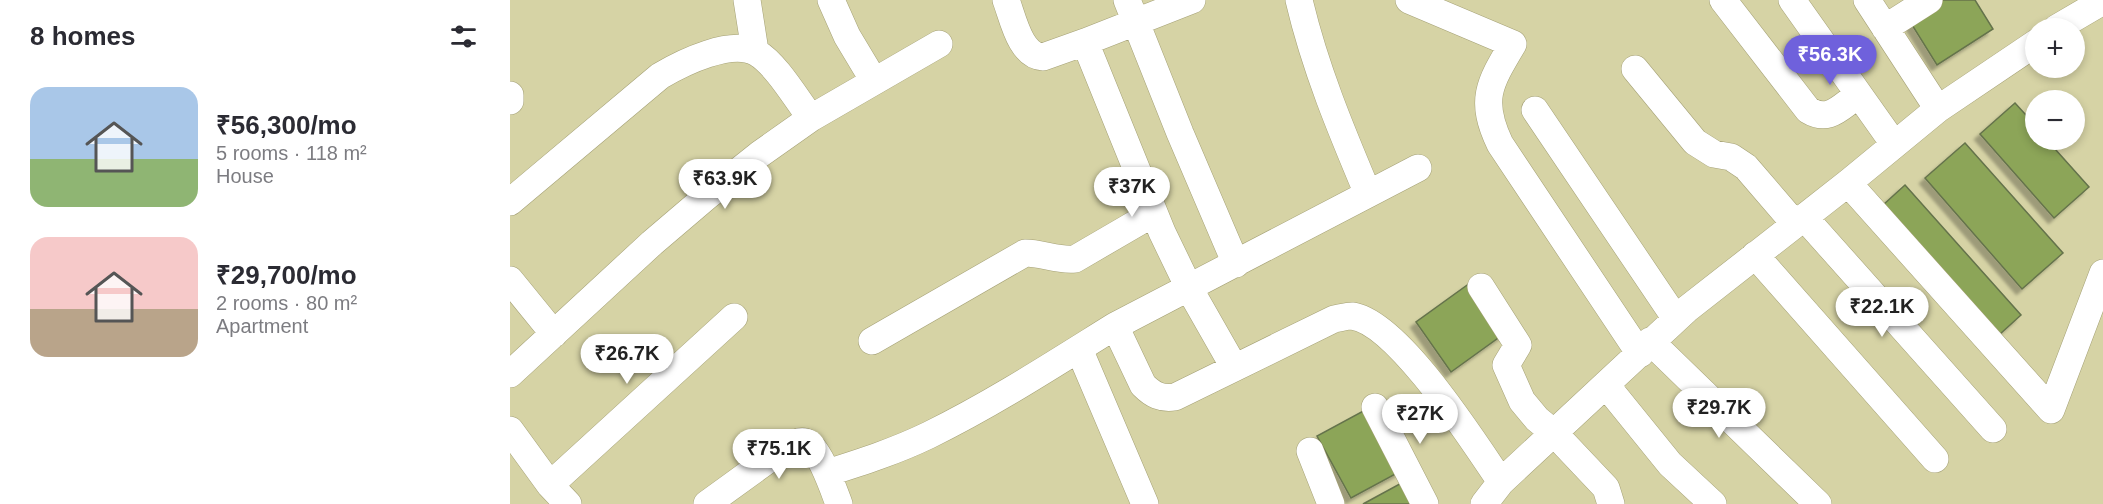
<!DOCTYPE html>
<meta charset="utf-8">
<style>
body{margin:0;font-family:Helvetica,sans-serif;background:#f2f2f3;color:#2b2b33;height:100vh;display:flex;flex-direction:column;font-size:22px;white-space:nowrap}
*{box-sizing:border-box;margin:0}
p{font-size:20px;color:#7c7c81}
.icon{flex:none;width:33px;height:33px;fill:none;stroke:currentColor;stroke-width:2;stroke-linecap:round;stroke-linejoin:round}
.map{position:relative;flex:1;overflow:hidden}
.details{display:flex;flex-direction:column;background:#fff;width:510px}
.details>*{flex:none}
.tools{position:absolute;left:1515px;top:18px;display:grid;gap:12px}
.tools a{display:grid;place-items:center;width:60px;height:60px;border-radius:50%;background:#fff;box-shadow:0 3px 9px #0003;font-size:30px}
.price{position:absolute;translate:-50% -51px;padding:0 14px;border-radius:21px;background:#fff;color:#222;font-size:20px;line-height:39px;filter:drop-shadow(0 2px 3px #0008)}
.price::after{content:'';position:absolute;left:50%;top:36px;width:18px;height:14px;margin-left:-9px;background:inherit;clip-path:polygon(0 0,100% 0,50% 100%)}
.price.current{background:#6f61dc;color:#fff}
ul{padding:0;list-style:none}
li{display:flex;align-items:center;gap:18px;height:150px;padding:0 30px}
li span{display:grid;place-items:center;flex:none;width:168px;height:120px;border-radius:18px;color:#555}
li>.icon{margin-inline-start:auto}
span .icon{width:72px;height:72px;fill:#fffc;stroke-width:1}
li b{font-size:26px}
h2{display:flex;justify-content:space-between;align-items:center;height:72px;padding:0 30px;font-size:26px}
main{display:flex;flex:1;min-height:0}
.map>svg:first-child{display:block}
</style>
<main>
<section class="details">
<h2>8 homes<svg class="icon" aria-label="filters" viewBox="0 0 24 24"><path d="M4 7h16M4 17h16"/><circle cx="9" cy="7" r="2"/><circle cx="15" cy="17" r="2"/></svg></h2>
<ul>
<li><span style="background:linear-gradient(#a9c7e8 60%,#8fb573 0)"><svg class="icon" aria-label="home" viewBox="0 0 24 24"><path d="M3 11l9-7 9 7M6 9v11h12V9"/></svg></span><div><b>₹56,300/mo</b><p>5 rooms · 118 m²</p><p>House</p></div></li>
<li><span style="background:linear-gradient(#f6c9c9 60%,#b9a48a 0)"><svg class="icon" aria-label="home" viewBox="0 0 24 24"><path d="M3 11l9-7 9 7M6 9v11h12V9"/></svg></span><div><b>₹29,700/mo</b><p>2 rooms · 80 m²</p><p>Apartment</p></div></li>
</ul>
</section>
<div class="map">
<svg width="1593" height="504" viewBox="0 0 1593 504">
<defs>
<filter id="shadow"><feDropShadow dx="-5.5" dy="5.5" stdDeviation="1.5" flood-color="#0004"/></filter>
</defs>
<rect width="100%" height="100%" fill="#d6d3a5"/>
<path fill="#8ca559" stroke="#65734b" stroke-width="1.5" filter="url(#shadow)" d="M1431,0h34l18,29 -56,36 -28,-45z
M1505,103l21,23v14h11l42,47 -35,31 -74,-84z
M1455,143l98,110 -41,36 -97,-111z
M1395,185l116,130 -22,20 -116,-130z
M960,283l35,50 -54,39 -35,-50z
M857,409l34,62 -50,27 -34,-62z
M897,480l13,24h-57z"/>
<g fill="none" stroke-linecap="round" stroke-linejoin="round">
<g stroke="#a5a176" stroke-width="28">
<path id="minor" d="M237,0l8,51
M321,0l16,36 27,45
M496,0c7,18 14,56 37,57l42,-15 107,-42
M617,0l53,133 56,131
M789,0c16,68 42,130 69,194
M899,0l104,44c-24,40 -34,56 -13,100l140,210
M1213,0l85,110c21,13 32,-3 50,-15
M1282,0l102,144
M1357,0l71,109
M1375,28l44,-28
M1547,28l46,-27
M575,42l77,190 27,56 45,79
M1125,69l60,73 19,12 17,3 15,10 49,57
M0,95v6
M1025,110l141,209
M1338,183l203,227 52,-137
M0,202l150,-126c22,-13 72,-38 97,-23 19,11 40,47 54,65
M1294,217l189,212
M1245,255l180,204
M0,280l44,54
M971,287l37,58 -12,20 16,36 15,18 17,14 52,55 5,16
M605,326l303,-158
M362,341l153,-88c17,0 33,8 50,6l79,-46
M1140,341l168,163
M569,349l66,155
M0,374l142,-131 54,-46 54,-43 51,-36 128,-74
M1096,385l64,79 43,40
M865,407l50,97
M0,430l40,55 18,19
M800,451l21,53
M317,473c35,-11 69,-22 102,-38 65,-32 125,-71 186,-109l28,59c10,10 18,14 32,12l159,-78c6,-1 13,-3 18,-3 46,6 123,128 149,166
M40,485l184,-168
M197,504l76,-55c6,-3 15,-9 22,-7 14,4 29,49 34,62
M974,504l17,-22 186,-173 161,-126 90,-74 98,-66"/>
</g>
<use href="#minor" stroke="#fff" stroke-width="27"/>
</g>
</svg>
<div class="tools">
<a>+</a>
<a>−</a>
</div>
<b class="price current" style="left:1320px;top:86px">₹56.3K</b>
<b class="price" style="left:215px;top:210px">₹63.9K</b>
<b class="price" style="left:622px;top:218px">₹37K</b>
<b class="price" style="left:1372px;top:338px">₹22.1K</b>
<b class="price" style="left:117px;top:385px">₹26.7K</b>
<b class="price" style="left:1209px;top:439px">₹29.7K</b>
<b class="price" style="left:910px;top:445px">₹27K</b>
<b class="price" style="left:269px;top:480px">₹75.1K</b>
</div>
</main>
